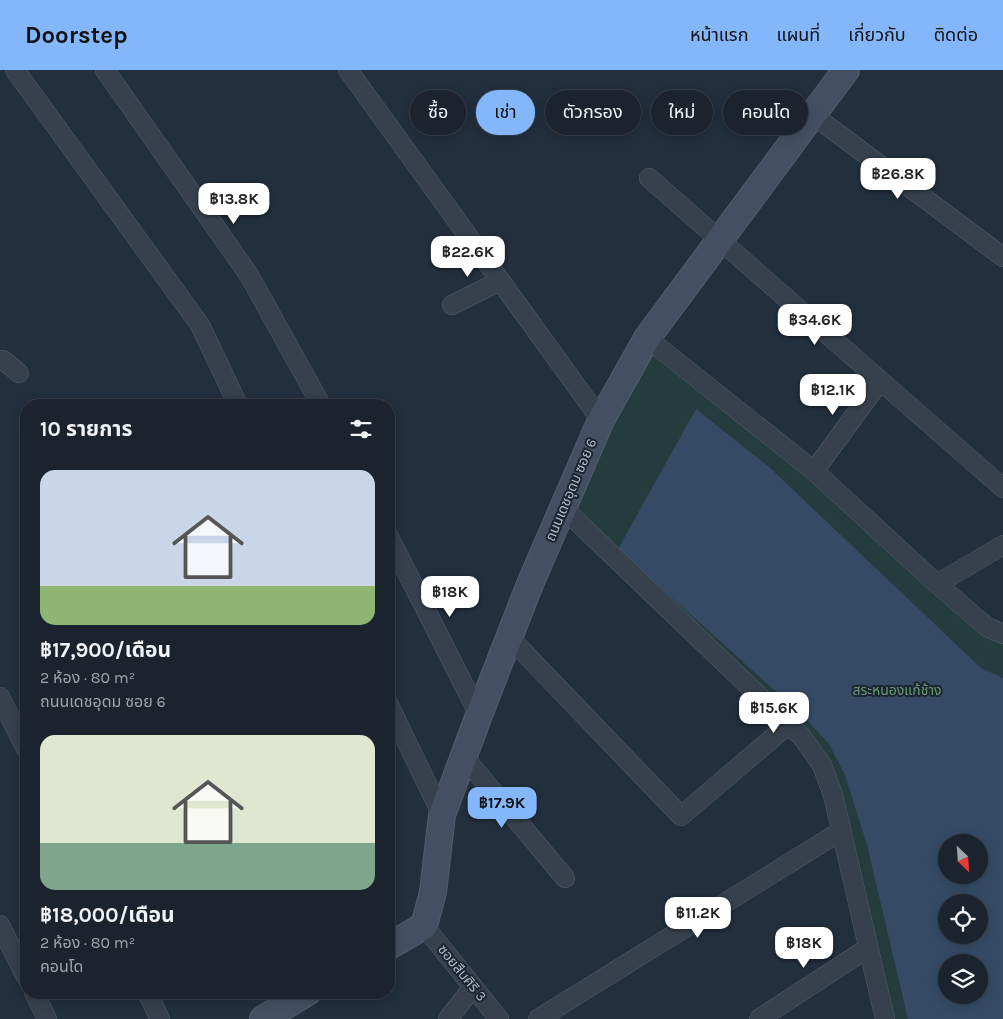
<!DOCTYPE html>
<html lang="th">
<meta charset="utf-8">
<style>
body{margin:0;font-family:Karla,"Noto Sans Thai",sans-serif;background:#232b36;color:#f1f3f6;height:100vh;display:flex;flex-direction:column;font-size:19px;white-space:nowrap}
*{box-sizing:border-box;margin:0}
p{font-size:16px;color:#9fa4aa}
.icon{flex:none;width:28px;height:28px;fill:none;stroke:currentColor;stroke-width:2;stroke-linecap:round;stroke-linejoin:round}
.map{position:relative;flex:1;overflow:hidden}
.sheet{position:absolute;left:20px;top:329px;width:375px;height:600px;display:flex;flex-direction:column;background:#1a232e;border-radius:20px;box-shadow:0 2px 12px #0003,0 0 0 1px #38404a}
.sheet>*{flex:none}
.guide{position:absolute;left:410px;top:20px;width:475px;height:45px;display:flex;gap:10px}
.needle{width:32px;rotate:155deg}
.buttons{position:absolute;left:938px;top:764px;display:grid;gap:10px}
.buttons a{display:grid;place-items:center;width:50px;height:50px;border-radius:50%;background:#1a232e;box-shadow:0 2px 12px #0003,0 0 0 1px #38404a;font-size:25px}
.price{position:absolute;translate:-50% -42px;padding:0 11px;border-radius:10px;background:#fff;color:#222;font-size:16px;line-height:32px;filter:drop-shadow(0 1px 2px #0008)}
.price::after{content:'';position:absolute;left:50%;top:30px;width:15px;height:11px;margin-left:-8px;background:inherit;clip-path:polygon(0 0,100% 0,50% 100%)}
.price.selected{background:#84b6fc;color:#111}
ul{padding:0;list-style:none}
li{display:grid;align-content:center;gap:10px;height:265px;padding:0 20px}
li span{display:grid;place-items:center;height:155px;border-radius:15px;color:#555}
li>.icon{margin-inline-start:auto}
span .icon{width:90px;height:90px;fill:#fffc;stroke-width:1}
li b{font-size:21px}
h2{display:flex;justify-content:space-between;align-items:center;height:60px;padding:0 20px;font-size:21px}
.pill{padding:0 18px;border-radius:22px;background:#1a232e;box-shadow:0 2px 12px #0003,0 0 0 1px #38404a;font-size:18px;line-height:45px}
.pill.selected{background:#84b6fc;color:#111}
header{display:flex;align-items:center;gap:30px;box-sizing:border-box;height:70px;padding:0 25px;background:#84b6fc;color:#111}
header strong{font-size:24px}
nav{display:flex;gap:28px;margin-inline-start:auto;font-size:18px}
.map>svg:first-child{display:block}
</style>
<header>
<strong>Doorstep</strong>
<nav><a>หน้าแรก</a><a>แผนที่</a><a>เกี่ยวกับ</a><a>ติดต่อ</a></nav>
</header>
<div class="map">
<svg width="1003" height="949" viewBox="0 0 1003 949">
<rect width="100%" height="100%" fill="#222f3d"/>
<path fill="#243c3e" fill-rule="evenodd" d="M647,268l356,296v385h-118l-49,-208 -34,-74 -239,-229zM946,772h33v33h-33zM946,832h33v33h-33zM946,892h33v33h-33z"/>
<path fill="#354b65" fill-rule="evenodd" d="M696,339l73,58 212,201 22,10v341h-95l-41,-174 -22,-70 -16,-31 -27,-29 -184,-166zM946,772h33v33h-33zM946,832h33v33h-33zM946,892h33v33h-33z"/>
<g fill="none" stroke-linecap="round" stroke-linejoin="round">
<g stroke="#545e6b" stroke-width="20">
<path id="street" d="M15,0l185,255 38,80
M105,0l144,205 72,130
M348,0l253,350
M813,45l190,142
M649,108l354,310
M452,235l48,-24
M647,268l167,133 123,113 50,43 16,7
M3,290l16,13
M814,401l66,-90
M563,438l239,229 20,28 11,30 52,224
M389,467l90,178
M937,514l66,-39
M510,568l171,178 107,-91
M0,627l26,52
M389,635l53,110
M465,688l100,120
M0,855l26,52
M424,856l75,93
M34,922l13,27
M147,922l13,27
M448,949l25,-32
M538,949l303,-188
M759,949l109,-71"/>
</g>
<g stroke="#545e6b" stroke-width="28">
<path id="secondary" d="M389,876l35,-20 9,-34 9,-77 37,-100 51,-131 71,-164 46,-82 199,-268
M263,949l45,-27"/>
</g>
<use href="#street" stroke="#36414d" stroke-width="19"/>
<use href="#secondary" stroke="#445061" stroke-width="26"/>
</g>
<g text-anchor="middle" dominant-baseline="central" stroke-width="4" stroke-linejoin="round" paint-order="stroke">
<g font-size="14" fill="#b2bbc9" stroke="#1b2632">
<text transform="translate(571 420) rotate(-67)">ถนนเดชอุดม ซอย 6</text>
<text transform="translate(462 903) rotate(51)">ซอยสืบศิริ 3</text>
</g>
<g font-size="14" fill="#689b72" stroke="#1b2632">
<text x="897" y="620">สระหนองแก้ช้าง</text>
</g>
</g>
</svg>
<div class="buttons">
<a><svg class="needle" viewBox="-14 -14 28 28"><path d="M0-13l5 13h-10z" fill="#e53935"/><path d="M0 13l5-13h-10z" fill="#9fa4aa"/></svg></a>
<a><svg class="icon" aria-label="locate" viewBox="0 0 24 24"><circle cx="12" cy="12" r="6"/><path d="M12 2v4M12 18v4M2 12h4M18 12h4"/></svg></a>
<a><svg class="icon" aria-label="layers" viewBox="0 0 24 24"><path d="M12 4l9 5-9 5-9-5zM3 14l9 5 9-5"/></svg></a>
</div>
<b class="price" style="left:898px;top:130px">฿26.8K</b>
<b class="price" style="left:234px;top:155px">฿13.8K</b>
<b class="price" style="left:468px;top:208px">฿22.6K</b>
<b class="price" style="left:815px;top:276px">฿34.6K</b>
<b class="price" style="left:833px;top:346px">฿12.1K</b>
<b class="price" style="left:450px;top:548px">฿18K</b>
<b class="price" style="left:774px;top:664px">฿15.6K</b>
<b class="price selected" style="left:502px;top:759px">฿17.9K</b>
<b class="price" style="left:698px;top:869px">฿11.2K</b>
<b class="price" style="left:804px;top:899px">฿18K</b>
<div class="guide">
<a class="pill">ซื้อ</a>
<a class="pill selected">เช่า</a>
<a class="pill">ตัวกรอง</a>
<a class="pill">ใหม่</a>
<a class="pill">คอนโด</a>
</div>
<section class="sheet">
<h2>10 รายการ<svg class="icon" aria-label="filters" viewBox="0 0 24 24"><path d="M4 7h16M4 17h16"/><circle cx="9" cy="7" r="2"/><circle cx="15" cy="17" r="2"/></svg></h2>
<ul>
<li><span style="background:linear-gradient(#c9d6e8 75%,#8fb573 0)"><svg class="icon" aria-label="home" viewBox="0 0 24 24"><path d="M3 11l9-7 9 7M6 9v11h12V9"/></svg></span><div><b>฿17,900/เดือน</b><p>2 ห้อง · 80 m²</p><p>ถนนเดชอุดม ซอย 6</p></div></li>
<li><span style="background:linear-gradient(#dfe7d0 70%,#7fa58c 0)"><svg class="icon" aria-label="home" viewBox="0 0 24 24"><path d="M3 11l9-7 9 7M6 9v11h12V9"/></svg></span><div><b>฿18,000/เดือน</b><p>2 ห้อง · 80 m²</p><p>คอนโด</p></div></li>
</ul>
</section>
</div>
